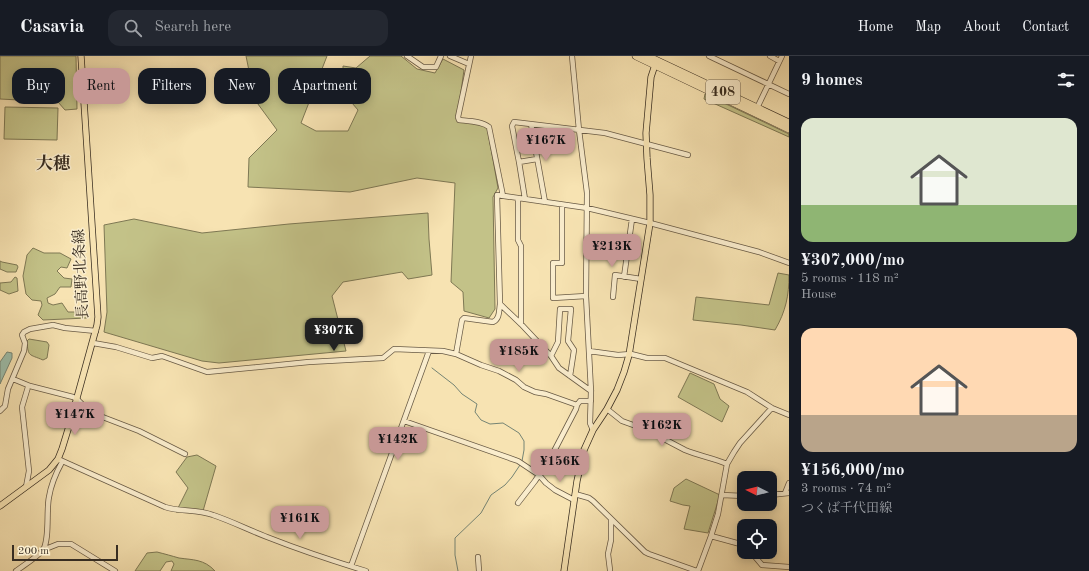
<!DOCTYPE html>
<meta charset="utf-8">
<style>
body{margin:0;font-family:"Old Standard TT","Noto Serif JP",serif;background:#242831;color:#f1f3f6;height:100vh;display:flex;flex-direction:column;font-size:15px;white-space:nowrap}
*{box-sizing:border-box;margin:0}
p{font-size:13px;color:#9ea1a6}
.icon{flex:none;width:22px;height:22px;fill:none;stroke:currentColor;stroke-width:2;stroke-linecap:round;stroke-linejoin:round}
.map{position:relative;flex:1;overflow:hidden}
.panel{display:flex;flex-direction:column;background:#171b24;width:300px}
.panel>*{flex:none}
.banner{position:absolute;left:12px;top:12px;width:380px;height:36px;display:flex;gap:8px}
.needle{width:26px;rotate:276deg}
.buttons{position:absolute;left:737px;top:415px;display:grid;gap:8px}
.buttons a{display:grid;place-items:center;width:40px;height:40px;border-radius:8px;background:#171b24;box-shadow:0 2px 10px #0003;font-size:20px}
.scale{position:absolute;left:12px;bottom:10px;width:106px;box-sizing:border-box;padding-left:4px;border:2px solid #382d21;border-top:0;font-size:11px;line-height:14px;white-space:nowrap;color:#382d21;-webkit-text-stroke:3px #faedcd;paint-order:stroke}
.price{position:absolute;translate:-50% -34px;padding:0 9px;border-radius:8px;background:#c59692;color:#111;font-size:13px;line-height:26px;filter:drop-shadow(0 1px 2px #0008)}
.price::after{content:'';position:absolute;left:50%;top:24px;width:12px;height:9px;margin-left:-6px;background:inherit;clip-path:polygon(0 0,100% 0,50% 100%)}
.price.selected{background:#222;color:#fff}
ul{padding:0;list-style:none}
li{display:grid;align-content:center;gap:8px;height:212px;padding:0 12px}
li span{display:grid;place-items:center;height:124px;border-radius:12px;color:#555}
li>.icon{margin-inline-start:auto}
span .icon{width:72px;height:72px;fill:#fffc;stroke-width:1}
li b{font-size:17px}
h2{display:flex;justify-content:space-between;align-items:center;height:48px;padding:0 12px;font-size:17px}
.pill{padding:0 14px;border-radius:12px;background:#171b24;box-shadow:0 2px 10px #0003;font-size:14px;line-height:36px}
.pill.selected{background:#c59692;color:#111}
header{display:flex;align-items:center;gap:24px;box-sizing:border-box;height:56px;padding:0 20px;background:#171b24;border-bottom:1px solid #363941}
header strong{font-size:19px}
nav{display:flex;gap:22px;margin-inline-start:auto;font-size:14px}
.search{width:280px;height:36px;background:#242831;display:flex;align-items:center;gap:10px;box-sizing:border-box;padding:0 14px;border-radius:12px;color:#9ea1a6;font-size:15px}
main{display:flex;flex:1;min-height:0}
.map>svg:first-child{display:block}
</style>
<header>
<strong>Casavia</strong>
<div class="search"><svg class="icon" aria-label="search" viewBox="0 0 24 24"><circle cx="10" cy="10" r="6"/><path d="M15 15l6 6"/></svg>Search here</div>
<nav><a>Home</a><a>Map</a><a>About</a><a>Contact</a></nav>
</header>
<main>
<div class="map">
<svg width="789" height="515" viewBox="0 0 789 515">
<rect width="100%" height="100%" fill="#f7e3b2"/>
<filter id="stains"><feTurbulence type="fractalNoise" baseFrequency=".005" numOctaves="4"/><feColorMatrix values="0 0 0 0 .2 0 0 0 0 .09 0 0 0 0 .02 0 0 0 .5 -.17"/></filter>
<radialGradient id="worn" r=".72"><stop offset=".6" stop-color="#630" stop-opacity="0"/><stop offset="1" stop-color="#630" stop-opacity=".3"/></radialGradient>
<path fill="#c3c288" stroke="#7e7854" d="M0,0h76l1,53 -12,1 -7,-8 -58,-3z
M246,0h81l-26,67 15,8h32l10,-21 -6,-7 -3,-23 -6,-7v-7l13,2 14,-12h31l16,13 18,4 8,-14 21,11 -7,50 30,6 11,62 -5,9 2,112 -6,9 -25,-7 -1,-19 -12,-10 4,-99 -38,-5 -67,14 -102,-5 1,-29 28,-28 -22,-30z
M705,38l84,40v3l-85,-38z
M5,51l53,1 -1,32 -53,-1z
M428,157l1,26 3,36 -24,4 -6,-7 -59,10 -11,14 14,55 -127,12 -17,-2 -98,-29 3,-20 -3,-87 30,-6 68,14 87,-9z
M33,192l11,5h16l11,6 -4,9 -6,-1 -4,4 7,7 8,1 -1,8h-11l-5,7 -8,4 1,5 5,2 9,-2 6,9h19v6l-44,2 -5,-5 4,-10 -1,-4 -9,-1 -6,-6 -3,-18 4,-21z
M0,205l2,1 15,3 1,2 -2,5h-9l-7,-3z
M778,217l11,2c0,20 -3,36 -14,55l-34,-5 -48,-5 3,-23 73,8z
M15,221l2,1 1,13 -9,3 -9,-4v-7l11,-1z
M29,283l18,3 2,3 -2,13 -4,2c-14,-6 -15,-3 -16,-19z
M690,317l24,11 6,15 9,7 -7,16 -44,-25z
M197,399l19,11 -13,45 -27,1 12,-24 -12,-16 11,-15z
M686,423l34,16 -12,38 -24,-4 6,-23 -7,-1 -13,-4 4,-13z
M157,496c8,2 15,4 22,6 14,2 25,1 36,13h-44l3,-7 -2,-3 -6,1 -6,9h-25l12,-18z"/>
<path fill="#9dbeab" stroke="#758474" d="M7,296l5,1v5l-12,26v-22z"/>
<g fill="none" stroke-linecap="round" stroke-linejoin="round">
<path stroke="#758474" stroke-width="1" d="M432,312l22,17 8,9 15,10 -2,8 6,8 9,4 13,-1 16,10 5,8v9l-2,11
M458,515l-3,-16v-17l26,-25 10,-18 14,-10 7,-8 8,-12"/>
<g stroke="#685a45" stroke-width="6">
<path id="minor" d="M407,0l16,11h13l5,-11
M450,0l19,8
M471,0l-13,61 1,3c10,1 23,1 30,7l14,69
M572,0l7,74 8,63 -1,103 5,95 -1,32 3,7
M709,0l80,38
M770,0l9,5
M757,52l25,-52
M531,68l14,78
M519,106l18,-3
M518,142v42l3,6v78
M525,143l-6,-37 -7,-36 2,-4 91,11 83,22
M562,149v58h-9v35l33,-2
M624,221l8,-58
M613,241l2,-22 26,4
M500,248l21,20 30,32 8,12 32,23
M93,287l23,4 36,11 10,-2 45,16 102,-10 74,-4 11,-9 49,2 13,3 25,11 18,6 17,9 8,7 11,5 11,2 31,11
M589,295l29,4 13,-1 16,4h18l82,34 25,16 17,7
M456,298l6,-34 2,-2 29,4c7,-3 6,-12 7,-18l-3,-109 90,13 63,15 109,29 30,11
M551,300l7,-14 2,-33h11l-3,32 6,9 -4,26
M13,323l17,7
M607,353l15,12 25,9 38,20c14,6 29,8 42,14
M0,355l5,-5 3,-17 16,-38 1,-8 -3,-8 2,-3 6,-3 23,-4 12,3 31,3
M404,365l114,40 21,14 7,8 9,7 19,10
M58,403l107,48c15,5 32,2 48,8 18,6 36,15 54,22 33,13 66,24 99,34
M26,431l3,-16 -7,-64 6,-20 2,-1 43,11 4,2 10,10 13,7 39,15 46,23
M785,437l4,-10
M575,438l14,4 4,3 52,51 4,2 48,17
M722,439l22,1
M770,439l19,-2
M518,447l17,-22 16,-24 25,-48 1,-4 3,-4h11
M711,480l33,9
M43,493l5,-1 10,-4h13l44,27
M751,496l11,13 27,2
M478,501l1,14
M351,510l78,-215
M610,514l-2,-16 3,-14v-21
M16,515c8,-6 20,-13 27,-21 7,-11 3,-39 6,-53 2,-13 7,-24 13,-35
M698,515l13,-35 7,-22 9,-50 7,-12 6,-9 29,-32 3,-3"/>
</g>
<g stroke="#382d21" stroke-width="7">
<path id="major" d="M0,450l49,-36 9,-11 4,-10 8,-26 27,-98 1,-8 -17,-261
M564,515l13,-90 7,-31 9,-20 14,-21 10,-19 7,-18 5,-17 21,-132v-28l-3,-37 -1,-25 5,-56 5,-15"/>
</g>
<g stroke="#382d21" stroke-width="8">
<path id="highway" d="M636,0l153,73
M647,0l142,67"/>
</g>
<use href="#minor" stroke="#faedcd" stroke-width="4.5"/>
<use href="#major" stroke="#f7e3b2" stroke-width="5.5"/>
<use href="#highway" stroke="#f7e3b2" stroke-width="7"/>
</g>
<g text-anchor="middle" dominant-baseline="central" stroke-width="3" stroke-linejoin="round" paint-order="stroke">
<rect fill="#faedcd" stroke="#726755" stroke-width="1" x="706" y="24" width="34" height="24" rx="3"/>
<g font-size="14" font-weight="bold" fill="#382d21">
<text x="723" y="36">408</text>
</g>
<g font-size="15" fill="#382d21" stroke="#faedcd">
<text transform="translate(82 218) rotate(-93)">長高野北条線</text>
</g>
<g font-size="17" font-weight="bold" fill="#382d21" stroke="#faedcd">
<text x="53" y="108">大穂</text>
</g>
</g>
<rect width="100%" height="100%" filter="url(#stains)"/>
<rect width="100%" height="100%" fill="url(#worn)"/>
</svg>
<div class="buttons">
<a><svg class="needle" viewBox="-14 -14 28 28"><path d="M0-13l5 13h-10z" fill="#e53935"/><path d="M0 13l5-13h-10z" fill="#9ea1a6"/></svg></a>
<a><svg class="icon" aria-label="locate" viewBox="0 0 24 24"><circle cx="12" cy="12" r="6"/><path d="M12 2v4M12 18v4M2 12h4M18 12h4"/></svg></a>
</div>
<div class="scale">200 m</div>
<b class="price" style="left:546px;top:106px">¥167K</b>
<b class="price" style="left:612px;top:212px">¥213K</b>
<b class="price selected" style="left:334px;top:296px">¥307K</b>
<b class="price" style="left:519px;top:317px">¥185K</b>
<b class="price" style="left:75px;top:380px">¥147K</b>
<b class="price" style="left:662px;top:391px">¥162K</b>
<b class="price" style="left:398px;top:405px">¥142K</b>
<b class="price" style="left:560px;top:427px">¥156K</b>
<b class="price" style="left:300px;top:484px">¥161K</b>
<div class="banner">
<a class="pill">Buy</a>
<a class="pill selected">Rent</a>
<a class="pill">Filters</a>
<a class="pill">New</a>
<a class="pill">Apartment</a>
</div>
</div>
<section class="panel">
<h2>9 homes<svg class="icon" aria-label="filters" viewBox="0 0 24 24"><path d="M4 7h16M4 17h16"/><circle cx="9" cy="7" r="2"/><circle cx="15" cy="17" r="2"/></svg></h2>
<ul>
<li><span style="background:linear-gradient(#dfe7d0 70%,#8fb573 0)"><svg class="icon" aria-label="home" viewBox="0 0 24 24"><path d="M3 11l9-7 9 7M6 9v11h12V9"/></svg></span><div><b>¥307,000/mo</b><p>5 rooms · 118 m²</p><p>House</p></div></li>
<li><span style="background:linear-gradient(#ffd9b3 70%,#b9a48a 0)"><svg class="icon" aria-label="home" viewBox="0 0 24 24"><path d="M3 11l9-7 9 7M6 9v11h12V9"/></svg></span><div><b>¥156,000/mo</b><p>3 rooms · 74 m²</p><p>つくば千代田線</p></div></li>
</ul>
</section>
</main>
